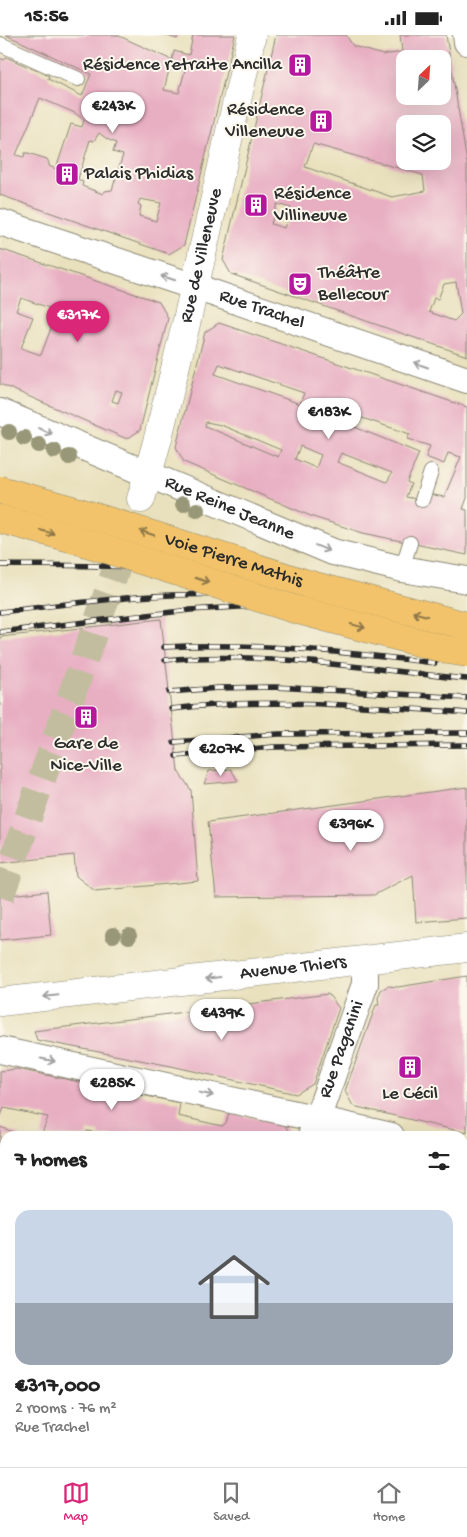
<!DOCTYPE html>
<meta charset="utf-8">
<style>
body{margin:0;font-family:"Gochi Hand",sans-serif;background:#f2f2f2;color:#222;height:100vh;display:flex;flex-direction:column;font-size:19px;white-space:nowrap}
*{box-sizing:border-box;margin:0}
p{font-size:16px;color:#767676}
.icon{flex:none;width:28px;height:28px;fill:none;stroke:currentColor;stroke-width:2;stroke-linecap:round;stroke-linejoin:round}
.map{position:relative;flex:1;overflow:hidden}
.drawer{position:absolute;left:0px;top:1096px;width:468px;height:336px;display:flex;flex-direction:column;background:#fff;border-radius:15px 15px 0 0;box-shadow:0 5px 20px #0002}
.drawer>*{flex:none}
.needle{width:32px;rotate:25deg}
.buttons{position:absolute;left:396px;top:15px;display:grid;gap:10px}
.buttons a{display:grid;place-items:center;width:55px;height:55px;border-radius:10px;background:#fff;box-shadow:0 5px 20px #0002;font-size:25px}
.price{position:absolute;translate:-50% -42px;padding:0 11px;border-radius:18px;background:#fff;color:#222;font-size:16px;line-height:32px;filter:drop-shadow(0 1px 2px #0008)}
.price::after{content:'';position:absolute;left:50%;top:30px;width:15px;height:11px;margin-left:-8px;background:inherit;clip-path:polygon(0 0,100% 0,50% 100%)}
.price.on{background:#db2777;color:#fff}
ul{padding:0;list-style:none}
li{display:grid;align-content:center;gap:10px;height:265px;padding:0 15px}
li+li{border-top:1px solid #e0e0e0}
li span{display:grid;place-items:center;height:155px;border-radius:15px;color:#555}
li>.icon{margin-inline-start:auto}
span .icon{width:90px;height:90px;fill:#fffc;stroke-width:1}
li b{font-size:21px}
h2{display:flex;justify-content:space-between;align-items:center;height:60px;padding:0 15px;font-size:21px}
.status{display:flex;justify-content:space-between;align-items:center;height:35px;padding:0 25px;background:#fff;direction:ltr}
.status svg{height:14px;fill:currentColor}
.tabs{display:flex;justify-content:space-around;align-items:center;height:70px;border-top:1px solid #e0e0e0;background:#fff;font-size:14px;color:#767676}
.tabs a{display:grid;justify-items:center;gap:2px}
.tabs .on{color:#db2777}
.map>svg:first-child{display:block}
</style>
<div class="status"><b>15:56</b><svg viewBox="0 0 49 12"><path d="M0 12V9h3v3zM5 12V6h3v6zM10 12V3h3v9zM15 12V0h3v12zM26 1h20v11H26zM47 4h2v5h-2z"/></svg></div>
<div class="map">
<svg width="467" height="1432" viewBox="0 0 467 1432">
<rect width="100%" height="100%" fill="#fbf7ec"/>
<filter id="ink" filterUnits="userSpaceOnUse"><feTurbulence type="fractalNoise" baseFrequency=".02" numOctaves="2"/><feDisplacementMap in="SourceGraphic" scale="10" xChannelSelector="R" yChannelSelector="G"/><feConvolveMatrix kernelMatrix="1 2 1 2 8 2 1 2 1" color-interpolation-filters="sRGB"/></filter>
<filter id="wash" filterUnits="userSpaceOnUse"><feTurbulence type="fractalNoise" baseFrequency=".0096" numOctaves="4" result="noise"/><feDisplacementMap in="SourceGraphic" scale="20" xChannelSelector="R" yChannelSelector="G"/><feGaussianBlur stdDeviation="1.12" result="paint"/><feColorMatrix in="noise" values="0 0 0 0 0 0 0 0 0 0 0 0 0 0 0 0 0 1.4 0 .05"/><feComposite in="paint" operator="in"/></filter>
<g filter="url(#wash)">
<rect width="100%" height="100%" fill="#e9e1bd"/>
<g id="blocks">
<path fill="#e8afc3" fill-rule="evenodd" d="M6,0h111l55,25 2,-9 15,4 4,-20h42l-51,210 -15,9 -169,-59v-137l4,2 2,-3 43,19 -1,3 34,17 9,-22zM170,31l15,4 -6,23 -15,-3zM40,63l35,15 9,7 -2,7 -11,-3 -15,45 -7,-3v-3l-2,-4 -19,-6h-3l-1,4 -8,-2zM99,98l8,6 9,4 -3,9 10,3 -11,35 -7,1 -2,3 -21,-8 1,-4 -5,-3 12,-39 4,1zM140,164l21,4 -5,18 -17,-5 2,-10 -3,-2z
M164,0h14l-1,4z
M276,0h70l7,11 30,9 19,-3 -2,-17h46l21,128v193l-236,-82 -8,-14zM405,24h37v37h-37zM405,89h37v37h-37zM313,109l110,31 2,16 -33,6 -87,-30zM277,169l14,4 -7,20 -13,-4zM456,247l5,32 -7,7 -25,-9 5,-14 4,1 6,-15z
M0,214l159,53 9,16 -28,112 -13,9 -127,-55zM21,263l51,18 -1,4 -15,-5 -15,40 -20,-7 12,-31 -17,-6zM116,355l6,2 -4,11 -6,-2z
M219,288l248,84v91l-4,11 4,1v45l-104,-22 -50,-16 -129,-55 -8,-15 29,-115zM219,329l85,29 -4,11 -85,-30zM327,372l11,3 -2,8 -12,-4zM356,381l54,18 -3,5 23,7 -4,11 18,7 4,-11 13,4 -17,40 -15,-3 -2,7 -21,-4 5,-13 -4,-2 12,-29 -67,-27zM206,387l15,3 60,25 -3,7 -73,-31zM300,411l21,9 -5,13 -21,-9zM341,418l51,20 -5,9 -50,-20z
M161,584l17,152 13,19 7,91 -103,10 -19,-15 -2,-21 -74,8v-226z
M231,734l7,12 -34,3 5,-13z
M467,752v131l-51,4 -3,-47 -39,20 -158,2 -8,-75z
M47,856l4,44 -51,5v-44z
M467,941v157l-114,-27 -8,-15 31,-86h3l-1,-7 3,-8 7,-4 10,1z
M328,959l11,14 -26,76 -17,10 -125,-28 -134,-26 -3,-9z
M17,1034l163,34 -2,13 44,10 4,-3 3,-10 55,11 8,12h-193l1,-3 -13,-2 -1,4 4,1h-49l7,-19 -44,-9 -4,10v-47z
M0,1092l19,7v2h-14v73l-5,-2z
M462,1131l5,1v115l-3,5 -2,-2z
M0,1217l5,2v170l-5,11z
M462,1363h5v47h-5z
M462,1416h5v16h-63l1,-4h57z
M27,1428h20l-2,4h-20z
M99,1428h48l-2,4h-48z
M163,1428h14l-1,4h-15z
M215,1428h43l-2,4h-43z
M263,1428h18l-1,2 4,2h-19l1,-3z
M321,1428h43l-1,4h-44z"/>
</g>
</g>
<g filter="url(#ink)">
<use href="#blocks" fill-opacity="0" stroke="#8a8674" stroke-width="1"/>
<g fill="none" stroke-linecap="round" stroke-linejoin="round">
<path stroke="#c3bda0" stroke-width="28" stroke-dasharray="28 14" stroke-linecap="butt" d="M0,862l141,-398"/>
<g stroke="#8a8674" stroke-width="16">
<path id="service" d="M0,9l78,35
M422,465l9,-28
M402,534l8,-26
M0,1414l5,-11
M0,1420l5,6"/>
</g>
<g stroke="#8a8674" stroke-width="28">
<g id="minor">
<path d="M466,0l1,7"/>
<path id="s1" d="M0,187l216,72 251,86"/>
<path id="s2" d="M0,377l333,140 69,17 65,11"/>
<path d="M0,1015l300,65 91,21"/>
<path id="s3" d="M311,1101l54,-152v-24"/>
<path d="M462,1119l5,1"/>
<path d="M0,1195l5,2"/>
<path d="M462,1288l5,-6"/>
<path d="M462,1334l5,1"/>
<path d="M194,1432l2,-4"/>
<path d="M383,1432l2,-4"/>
</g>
</g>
<g stroke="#8a8674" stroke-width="29">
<g id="tertiary">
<path id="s4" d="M141,464l17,-61 29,-118 65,-285"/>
<path id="s5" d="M0,967l467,-54"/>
</g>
</g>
<use href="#service" stroke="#fff" stroke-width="14"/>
<use href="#minor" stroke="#fff" stroke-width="26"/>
<use href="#tertiary" stroke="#fff" stroke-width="28"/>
<g stroke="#2b2b2b" stroke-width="5.5">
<path id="rail" d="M0,530c79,1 159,-2 236,15l202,58
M0,577c79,-9 164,-22 243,-16 25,2 50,8 75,15
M0,597l190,-22 65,-4 25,2
M164,612c91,-5 181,5 271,16
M165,625c101,-9 202,9 302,19
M169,657l50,-4 56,-1 192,11
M171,674c99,-12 197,-3 296,4
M174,707l105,-8 188,-1
M176,721l97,-9 194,-2"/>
</g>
<use href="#rail" stroke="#fbf7ec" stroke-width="4" stroke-dasharray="11" stroke-linecap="butt"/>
<g stroke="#8a8674" stroke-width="29" stroke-linecap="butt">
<g id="trunk-bridge">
<path id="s6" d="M0,455l83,23 225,71 159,42"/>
<path d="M0,484l74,20 220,70 154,41 19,3"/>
</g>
</g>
<use href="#trunk-bridge" stroke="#f2c36a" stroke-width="28"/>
</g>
<g fill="#989777">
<circle cx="9" cy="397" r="8"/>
<circle cx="24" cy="403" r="8"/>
<circle cx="39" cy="410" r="8"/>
<circle cx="54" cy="416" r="8"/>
<circle cx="69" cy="422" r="8"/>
<circle cx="183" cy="469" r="8"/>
<circle cx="197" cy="475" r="8"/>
<circle cx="113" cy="900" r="8"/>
<circle cx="129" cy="901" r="8"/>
</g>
<defs><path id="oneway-shaft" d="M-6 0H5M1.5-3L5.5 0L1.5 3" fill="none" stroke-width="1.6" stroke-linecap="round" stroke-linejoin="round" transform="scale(1.25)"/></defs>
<g stroke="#a0a0a0">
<use href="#oneway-shaft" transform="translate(168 243) rotate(-162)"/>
<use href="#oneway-shaft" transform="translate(421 330) rotate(-161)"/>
<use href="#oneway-shaft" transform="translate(45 396) rotate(23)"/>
<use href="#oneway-shaft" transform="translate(322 513) rotate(23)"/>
<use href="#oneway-shaft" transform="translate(213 943) rotate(173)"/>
<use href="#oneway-shaft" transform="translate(51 961) rotate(174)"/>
<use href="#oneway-shaft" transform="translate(48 1025) rotate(12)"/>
<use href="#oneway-shaft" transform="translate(206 1059) rotate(12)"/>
</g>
<g stroke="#8e774a">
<use href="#oneway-shaft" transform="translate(47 497) rotate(15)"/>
<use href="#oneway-shaft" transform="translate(147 498) rotate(-162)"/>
<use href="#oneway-shaft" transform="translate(202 545) rotate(18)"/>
<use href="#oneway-shaft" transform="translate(420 579) rotate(-165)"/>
<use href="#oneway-shaft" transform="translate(358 591) rotate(15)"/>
</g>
</g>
<defs>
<g id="building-square" transform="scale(1.25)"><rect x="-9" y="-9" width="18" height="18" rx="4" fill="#b5179e" stroke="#fbf7ec"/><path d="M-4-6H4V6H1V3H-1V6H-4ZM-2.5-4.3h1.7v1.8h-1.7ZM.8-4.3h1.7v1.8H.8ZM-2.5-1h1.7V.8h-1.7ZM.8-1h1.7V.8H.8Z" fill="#fff"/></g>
<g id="theatre-square" transform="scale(1.25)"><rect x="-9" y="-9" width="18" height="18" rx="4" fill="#b5179e" stroke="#fbf7ec"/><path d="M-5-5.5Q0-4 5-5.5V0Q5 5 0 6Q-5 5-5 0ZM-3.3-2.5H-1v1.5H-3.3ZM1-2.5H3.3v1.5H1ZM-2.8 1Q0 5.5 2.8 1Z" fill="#fff"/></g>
</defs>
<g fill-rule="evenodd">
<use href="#building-square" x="300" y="30"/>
<use href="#building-square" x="321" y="86"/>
<use href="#building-square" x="67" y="139"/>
<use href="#building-square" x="256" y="170"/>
<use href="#theatre-square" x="300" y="249"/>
<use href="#building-square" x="86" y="682"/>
<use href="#building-square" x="410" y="1032"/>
</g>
<g text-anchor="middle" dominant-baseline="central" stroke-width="4" stroke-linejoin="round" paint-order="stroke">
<g font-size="19" fill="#2b2b2b" stroke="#fbf7ec" text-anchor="start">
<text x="282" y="30" text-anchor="end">Résidence retraite Ancilla</text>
<text x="304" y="75" text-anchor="end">Résidence<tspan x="304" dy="22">Villeneuve</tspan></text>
<text x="84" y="139">Palais Phidias</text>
<text x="274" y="159">Résidence<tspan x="274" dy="22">Villineuve</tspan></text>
<text x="318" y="238">Théâtre<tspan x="318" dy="22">Bellecour</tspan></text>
<text x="86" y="709" text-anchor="middle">Gare de<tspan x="86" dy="22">Nice-Ville</tspan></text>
<text x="410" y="1059" text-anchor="middle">Le Cécil</text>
</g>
<g font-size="19" fill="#2b2b2b" stroke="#fbf7ec">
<text stroke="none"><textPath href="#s4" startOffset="251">Rue de Villeneuve</textPath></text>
<text stroke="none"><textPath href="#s1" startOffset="276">Rue Trachel</textPath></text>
<text stroke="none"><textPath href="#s2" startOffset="249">Rue Reine Jeanne</textPath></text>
<text stroke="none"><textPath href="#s6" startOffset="244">Voie Pierre Mathis</textPath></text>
<text stroke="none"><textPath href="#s5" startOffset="295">Avenue Thiers</textPath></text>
<text stroke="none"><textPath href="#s3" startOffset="92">Rue Paganini</textPath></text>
</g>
</g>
</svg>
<div class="buttons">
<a><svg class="needle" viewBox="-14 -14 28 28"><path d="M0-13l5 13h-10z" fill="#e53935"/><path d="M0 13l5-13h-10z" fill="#767676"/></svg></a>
<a><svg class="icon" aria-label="layers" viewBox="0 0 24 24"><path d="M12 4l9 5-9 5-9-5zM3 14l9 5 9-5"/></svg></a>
</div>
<b class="price" style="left:113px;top:99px">€243K</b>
<b class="price on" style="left:78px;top:308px">€317K</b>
<b class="price" style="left:329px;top:405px">€183K</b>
<b class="price" style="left:221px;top:742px">€207K</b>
<b class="price" style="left:351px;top:817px">€396K</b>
<b class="price" style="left:222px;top:1006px">€439K</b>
<b class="price" style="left:112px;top:1076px">€285K</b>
<section class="drawer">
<h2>7 homes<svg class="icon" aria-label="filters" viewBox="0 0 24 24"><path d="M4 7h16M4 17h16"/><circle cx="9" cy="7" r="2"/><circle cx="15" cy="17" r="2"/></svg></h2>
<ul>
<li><span style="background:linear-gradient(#c9d6e8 60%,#9aa5b1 0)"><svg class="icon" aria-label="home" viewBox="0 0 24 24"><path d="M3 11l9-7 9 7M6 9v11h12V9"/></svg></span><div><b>€317,000</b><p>2 rooms · 76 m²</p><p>Rue Trachel</p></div></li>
</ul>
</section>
</div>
<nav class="tabs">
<a class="on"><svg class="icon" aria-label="map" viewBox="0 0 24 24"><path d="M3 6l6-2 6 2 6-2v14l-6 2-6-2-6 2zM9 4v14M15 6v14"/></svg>Map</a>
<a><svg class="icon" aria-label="saved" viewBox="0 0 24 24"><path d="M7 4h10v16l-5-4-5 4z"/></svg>Saved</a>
<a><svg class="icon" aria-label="home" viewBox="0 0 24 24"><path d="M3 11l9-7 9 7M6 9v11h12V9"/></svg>Home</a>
</nav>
